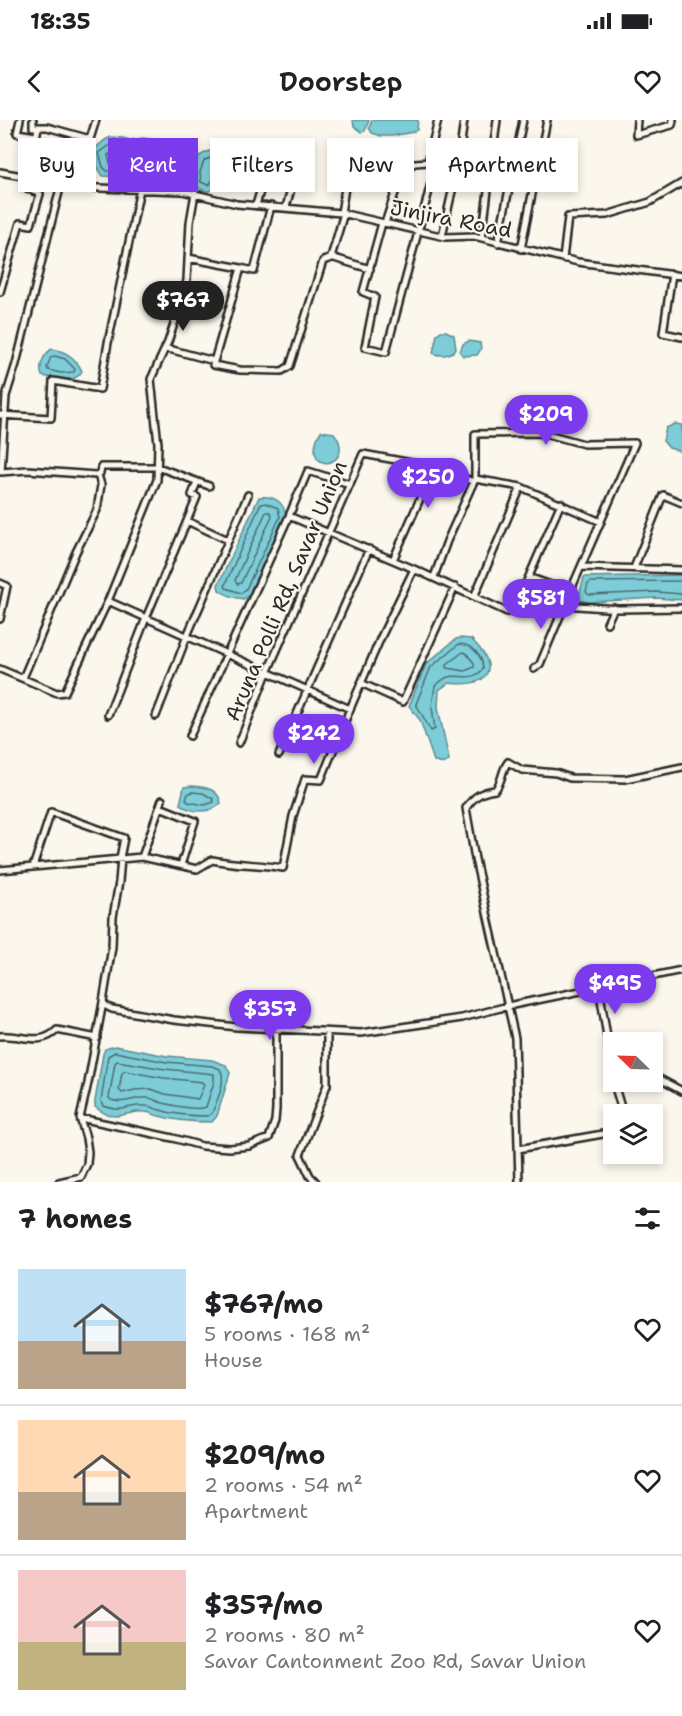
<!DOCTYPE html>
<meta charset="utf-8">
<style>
body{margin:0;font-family:"Shantell Sans",sans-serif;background:#f2f2f2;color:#202124;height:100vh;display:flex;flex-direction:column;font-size:22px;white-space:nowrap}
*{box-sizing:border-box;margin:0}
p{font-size:20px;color:#757577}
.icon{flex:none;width:33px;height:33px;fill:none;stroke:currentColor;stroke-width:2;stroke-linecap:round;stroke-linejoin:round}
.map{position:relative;height:1062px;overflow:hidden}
.details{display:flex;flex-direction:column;background:#fff;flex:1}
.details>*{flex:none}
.top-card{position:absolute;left:18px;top:18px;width:646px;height:54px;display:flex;gap:12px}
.needle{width:39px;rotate:293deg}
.tools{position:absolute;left:603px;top:912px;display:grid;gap:12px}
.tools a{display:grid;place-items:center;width:60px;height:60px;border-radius:0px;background:#fff;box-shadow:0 3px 9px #0003;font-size:30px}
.price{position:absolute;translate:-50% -51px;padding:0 14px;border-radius:21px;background:#7c3aed;color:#fff;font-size:20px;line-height:39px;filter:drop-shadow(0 2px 3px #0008)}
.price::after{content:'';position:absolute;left:50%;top:36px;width:18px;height:14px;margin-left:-9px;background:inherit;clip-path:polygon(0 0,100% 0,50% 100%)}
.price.selected{background:#222;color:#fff}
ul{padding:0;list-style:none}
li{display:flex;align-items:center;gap:18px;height:150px;padding:0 18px}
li+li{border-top:2px solid #e0e0e0}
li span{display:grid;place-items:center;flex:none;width:168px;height:120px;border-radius:0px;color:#555}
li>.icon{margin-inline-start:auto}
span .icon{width:72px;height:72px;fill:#fffc;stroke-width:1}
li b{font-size:26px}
h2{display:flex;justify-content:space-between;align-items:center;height:72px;padding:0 18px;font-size:26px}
.tag{padding:0 21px;border-radius:0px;background:#fff;box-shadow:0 3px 9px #0003;font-size:21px;line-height:54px}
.tag.selected{background:#7c3aed;color:#fff}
.status{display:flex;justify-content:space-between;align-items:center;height:42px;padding:0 30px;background:#fff;direction:ltr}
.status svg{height:16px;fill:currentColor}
header{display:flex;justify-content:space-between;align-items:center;height:78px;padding:0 18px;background:#fff;font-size:27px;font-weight:600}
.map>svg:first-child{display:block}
</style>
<div class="status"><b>18:35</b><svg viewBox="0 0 49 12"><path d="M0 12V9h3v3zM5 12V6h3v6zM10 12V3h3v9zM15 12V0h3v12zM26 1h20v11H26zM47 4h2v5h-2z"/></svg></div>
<header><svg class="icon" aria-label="back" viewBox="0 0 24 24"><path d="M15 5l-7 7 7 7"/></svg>Doorstep<svg class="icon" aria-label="heart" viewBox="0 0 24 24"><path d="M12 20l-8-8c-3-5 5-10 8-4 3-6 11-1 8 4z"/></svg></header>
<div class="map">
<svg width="682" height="1062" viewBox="0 0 682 1062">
<rect width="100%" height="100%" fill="#fbf7ec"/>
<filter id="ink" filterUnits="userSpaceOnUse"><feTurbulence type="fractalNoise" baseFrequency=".0167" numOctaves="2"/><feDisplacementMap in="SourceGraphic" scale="12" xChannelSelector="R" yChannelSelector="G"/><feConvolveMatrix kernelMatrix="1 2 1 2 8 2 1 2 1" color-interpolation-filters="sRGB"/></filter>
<g filter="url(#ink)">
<path fill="#7dcdd8" stroke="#5c8c93" stroke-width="1.5" d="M353,0h16l-4,11 -3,1 -8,-6z
M372,0h46l-1,9 -4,3 -21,4h-11l-9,-3 -3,-5z
M111,17l12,1 7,2 13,-2 36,5c1,5 0,10 1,16 2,12 0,19 -14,21l-5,-6 -10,-1 -6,5 -42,-2 -8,-13 -2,-13 12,-10z
M209,31c17,3 17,28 5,38 -4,3 -8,3 -13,0 -13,-5 -5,-23 -2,-33z
M441,211h5l8,4 2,14c-5,6 -16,8 -23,4l4,-19z
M469,221l11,2 1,6 -4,6 -14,1 -3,-4 3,-8z
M52,229c14,2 24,9 30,22 -7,14 -27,7 -40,5 -4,-10 2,-22 10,-27z
M675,304l7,1v27l-13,-4 -6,-7 3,-13z
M321,311l13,2c21,27 -18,42 -19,17 0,-7 2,-13 6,-19z
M259,377c15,-2 26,5 27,21l-35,75 -7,6c-9,-1 -18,-4 -25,-9l-1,-5z
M682,455v25l-26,-2 -67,4 -11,-2 6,-23z
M460,518l11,1c30,29 19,49 -22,44l-10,7 -1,17 11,53c-5,5 -9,4 -15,1l-14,-41 -11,-14 17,-42 30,-25z
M191,666c14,1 27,2 30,17 -9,11 -31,10 -41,1l4,-17z
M115,926l52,10 45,4 14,5 4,8 -13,43 -5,6c-17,0 -36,-1 -53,-6 -5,-1 -9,-4 -14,-4 -20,-2 -28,13 -50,-5v-6l8,-47 2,-5z"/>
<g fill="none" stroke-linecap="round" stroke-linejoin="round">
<path stroke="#4c6c70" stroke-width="1.5" d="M113,23l17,3 13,-1 29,2 3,21 -5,5c-13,-9 -15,-5 -28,-2 -2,1 -30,0 -35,0l-4,-4 -4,-14z
M117,30c15,4 26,1 41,4l1,3 -2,3h-9l-9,4 -29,-1 -2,-8z
M209,38l6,3c3,8 0,20 -7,24l-7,-3 -1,-10 4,-11z
M55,236l10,3 10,10 -1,3 -13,1 -13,-3 -1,-3 4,-10z
M265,383l13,5 2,9 -34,72 -5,4 -15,-5 -1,-3 35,-80z
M266,392h4l2,4 -31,67 -4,1 -2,-4z
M682,461l-91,1 -3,2 -2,8 3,3 67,-3 26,2
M459,524c13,0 24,12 24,25 -10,13 -22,5 -35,8 -4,1 -9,6 -13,9l-3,21 3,22 -4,2 -15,-27 15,-37z
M463,532l3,1 8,10v4l-9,4 -18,-3v-4z
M192,672l11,1 10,6 1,3 -9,3 -17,-3 -2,-3 2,-5z
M115,932l51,10 46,4 8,3c7,11 -3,32 -8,44l-4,3c-15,0 -33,-1 -48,-6 -5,-1 -9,-4 -14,-4 -19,-2 -20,8 -42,0l-3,-5 7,-45z
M117,941l48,8 49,5v8l-8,25c-10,4 -31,-1 -43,-4 -5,-1 -9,-4 -14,-5 -14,-2 -24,7 -38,2l-2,-2 6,-35z
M125,951l39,7 38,4 2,3 -6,14 -33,-5 -14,-5 -16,1 -13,3 -3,-3 3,-17z"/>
<g stroke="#2b2b2b" stroke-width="10">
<path id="minor" d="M20,0l-3,13 19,3
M33,0v7h5
M637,0l-1,15 36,-10 1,-5
M403,49l12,-6 13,-1 10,-42
M0,52l39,7 32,8 111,4 55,13 104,9 104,24 29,-1 104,26 104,14
M61,64l-45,180 -10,32 -5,76 26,-2 69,5 4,-2 1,-6h57l51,19
M256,85l18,-60 28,5 -16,57
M341,93l7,-44h55l-18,54
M344,93l-13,44 39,12
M382,103l-19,69 12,5 -10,50 21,5 51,-191 21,4 6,-45
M442,116l16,-71
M482,118l15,-118
M498,123l25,-123
M521,129l26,-129
M188,138l53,10 -28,97 27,5 42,1 8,-5 33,-105 9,-3
M563,139l5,-42 39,-2 43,-13 32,-19
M241,148l13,3 17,-65
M672,154l-9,59 19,4
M0,172l20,-69 11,2 9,-31 -12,-5 10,-62h9l43,12 6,-19
M165,228l49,13
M0,295l51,3 2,-37 47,8 8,-46 32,-154
M289,396l19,-45 42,13
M187,401l10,-24 -5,-2 5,-13
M393,440l41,-93 40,15
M581,447l101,3
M634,448l29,-73 19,8
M434,457l13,-36 28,-62 46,8 80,35
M527,461l34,-78
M0,463l7,3 -7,33
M474,477l47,-110
M108,481l49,-121 1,-36 -7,-65 17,-37 16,-48 3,-14 3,-58 5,-29
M564,485l55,4 63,-1
M607,503l7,-15
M0,549l57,24 8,-1 43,-91 242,108 31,-72 33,-68 93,43 7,-1 13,-30 7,-2 36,13 65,-149 -51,1 -40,-11 -69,1v45
M534,549l6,-5 30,-72
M23,558l53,-126 21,-42 4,-25 -3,-10
M361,563l42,19 52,-115
M108,595l38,-97 41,-97 41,19
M156,596l31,-80 61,-141
M190,616l99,-220 125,53
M239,623l28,-70 96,-219 71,13
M279,635l90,-206
M160,687l35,14 -14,44
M142,737l20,-57
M121,738l-2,24 -6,35 -1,30 -9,55 3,4 6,3 62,11 63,7 124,6 101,-15 46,-12 174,-36
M33,747l18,-55 73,26 -4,20
M0,750l142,-13 55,12 15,-9c24,5 47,4 71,8l10,-52 12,-37 16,1 29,-71
M599,867l10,62 5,4
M0,916c21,-2 40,11 57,-6l40,8
M609,927l2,27 12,40
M652,955l30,16
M80,998l93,20 29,8 28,2 19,-2 20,-8 6,-17 1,-12v-80
M518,1029l96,-17
M59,1062l22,-5 6,-13 1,-12 -2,-14 -6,-20 8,-35 15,-81
M316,1062l-6,-6 -10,-21 27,-70v-53
M519,1062l-4,-144 -40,-179 -9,-51c8,-12 15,-16 29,-18 8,-9 6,-19 13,-28l14,8 34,3 14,5 55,1 57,-12"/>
</g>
<use href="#minor" stroke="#fbf7ec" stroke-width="5"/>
</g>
</g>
<g text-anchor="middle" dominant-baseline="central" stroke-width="4.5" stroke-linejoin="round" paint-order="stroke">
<g font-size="21" fill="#2b2b2b" stroke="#fbf7ec">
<text transform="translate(451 99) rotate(11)">Jinjira Road</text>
<text transform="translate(286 471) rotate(-67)">Aruna Polli Rd, Savar Union</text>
</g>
</g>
</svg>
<div class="tools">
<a><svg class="needle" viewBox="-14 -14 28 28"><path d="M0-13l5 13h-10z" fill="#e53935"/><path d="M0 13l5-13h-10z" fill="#757577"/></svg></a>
<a><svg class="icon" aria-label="layers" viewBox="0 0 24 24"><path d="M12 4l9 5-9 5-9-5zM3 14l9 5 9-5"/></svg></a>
</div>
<b class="price selected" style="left:183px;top:212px">$767</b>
<b class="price" style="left:546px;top:326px">$209</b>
<b class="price" style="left:428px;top:389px">$250</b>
<b class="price" style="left:541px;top:510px">$581</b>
<b class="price" style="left:314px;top:645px">$242</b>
<b class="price" style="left:615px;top:895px">$495</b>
<b class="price" style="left:270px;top:921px">$357</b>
<div class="top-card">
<a class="tag">Buy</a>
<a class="tag selected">Rent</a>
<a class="tag">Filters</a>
<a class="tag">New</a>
<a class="tag">Apartment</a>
</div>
</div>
<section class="details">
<h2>7 homes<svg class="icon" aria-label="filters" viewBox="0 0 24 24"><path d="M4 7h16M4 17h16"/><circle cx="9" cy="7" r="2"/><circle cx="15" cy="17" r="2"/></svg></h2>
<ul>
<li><span style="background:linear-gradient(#bfe0f5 60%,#b9a48a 0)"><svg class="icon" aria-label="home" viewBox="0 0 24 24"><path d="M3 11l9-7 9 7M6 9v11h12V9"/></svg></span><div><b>$767/mo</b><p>5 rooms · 168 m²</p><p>House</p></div><svg class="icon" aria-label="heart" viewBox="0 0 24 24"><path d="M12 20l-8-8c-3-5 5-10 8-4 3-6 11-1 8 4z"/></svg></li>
<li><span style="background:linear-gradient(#ffd9b3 60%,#b9a48a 0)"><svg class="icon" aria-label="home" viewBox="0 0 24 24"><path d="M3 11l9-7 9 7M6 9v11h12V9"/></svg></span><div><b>$209/mo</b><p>2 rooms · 54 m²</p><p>Apartment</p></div><svg class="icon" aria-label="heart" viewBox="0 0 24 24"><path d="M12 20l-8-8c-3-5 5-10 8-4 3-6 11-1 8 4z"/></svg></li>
<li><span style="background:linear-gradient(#f6c9c9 60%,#c2b280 0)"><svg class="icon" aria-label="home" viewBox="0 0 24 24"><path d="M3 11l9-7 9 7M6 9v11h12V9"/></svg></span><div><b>$357/mo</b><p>2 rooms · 80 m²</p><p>Savar Cantonment Zoo Rd, Savar Union</p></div><svg class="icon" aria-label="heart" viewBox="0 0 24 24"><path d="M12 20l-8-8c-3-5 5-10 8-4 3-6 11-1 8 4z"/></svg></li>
</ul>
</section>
